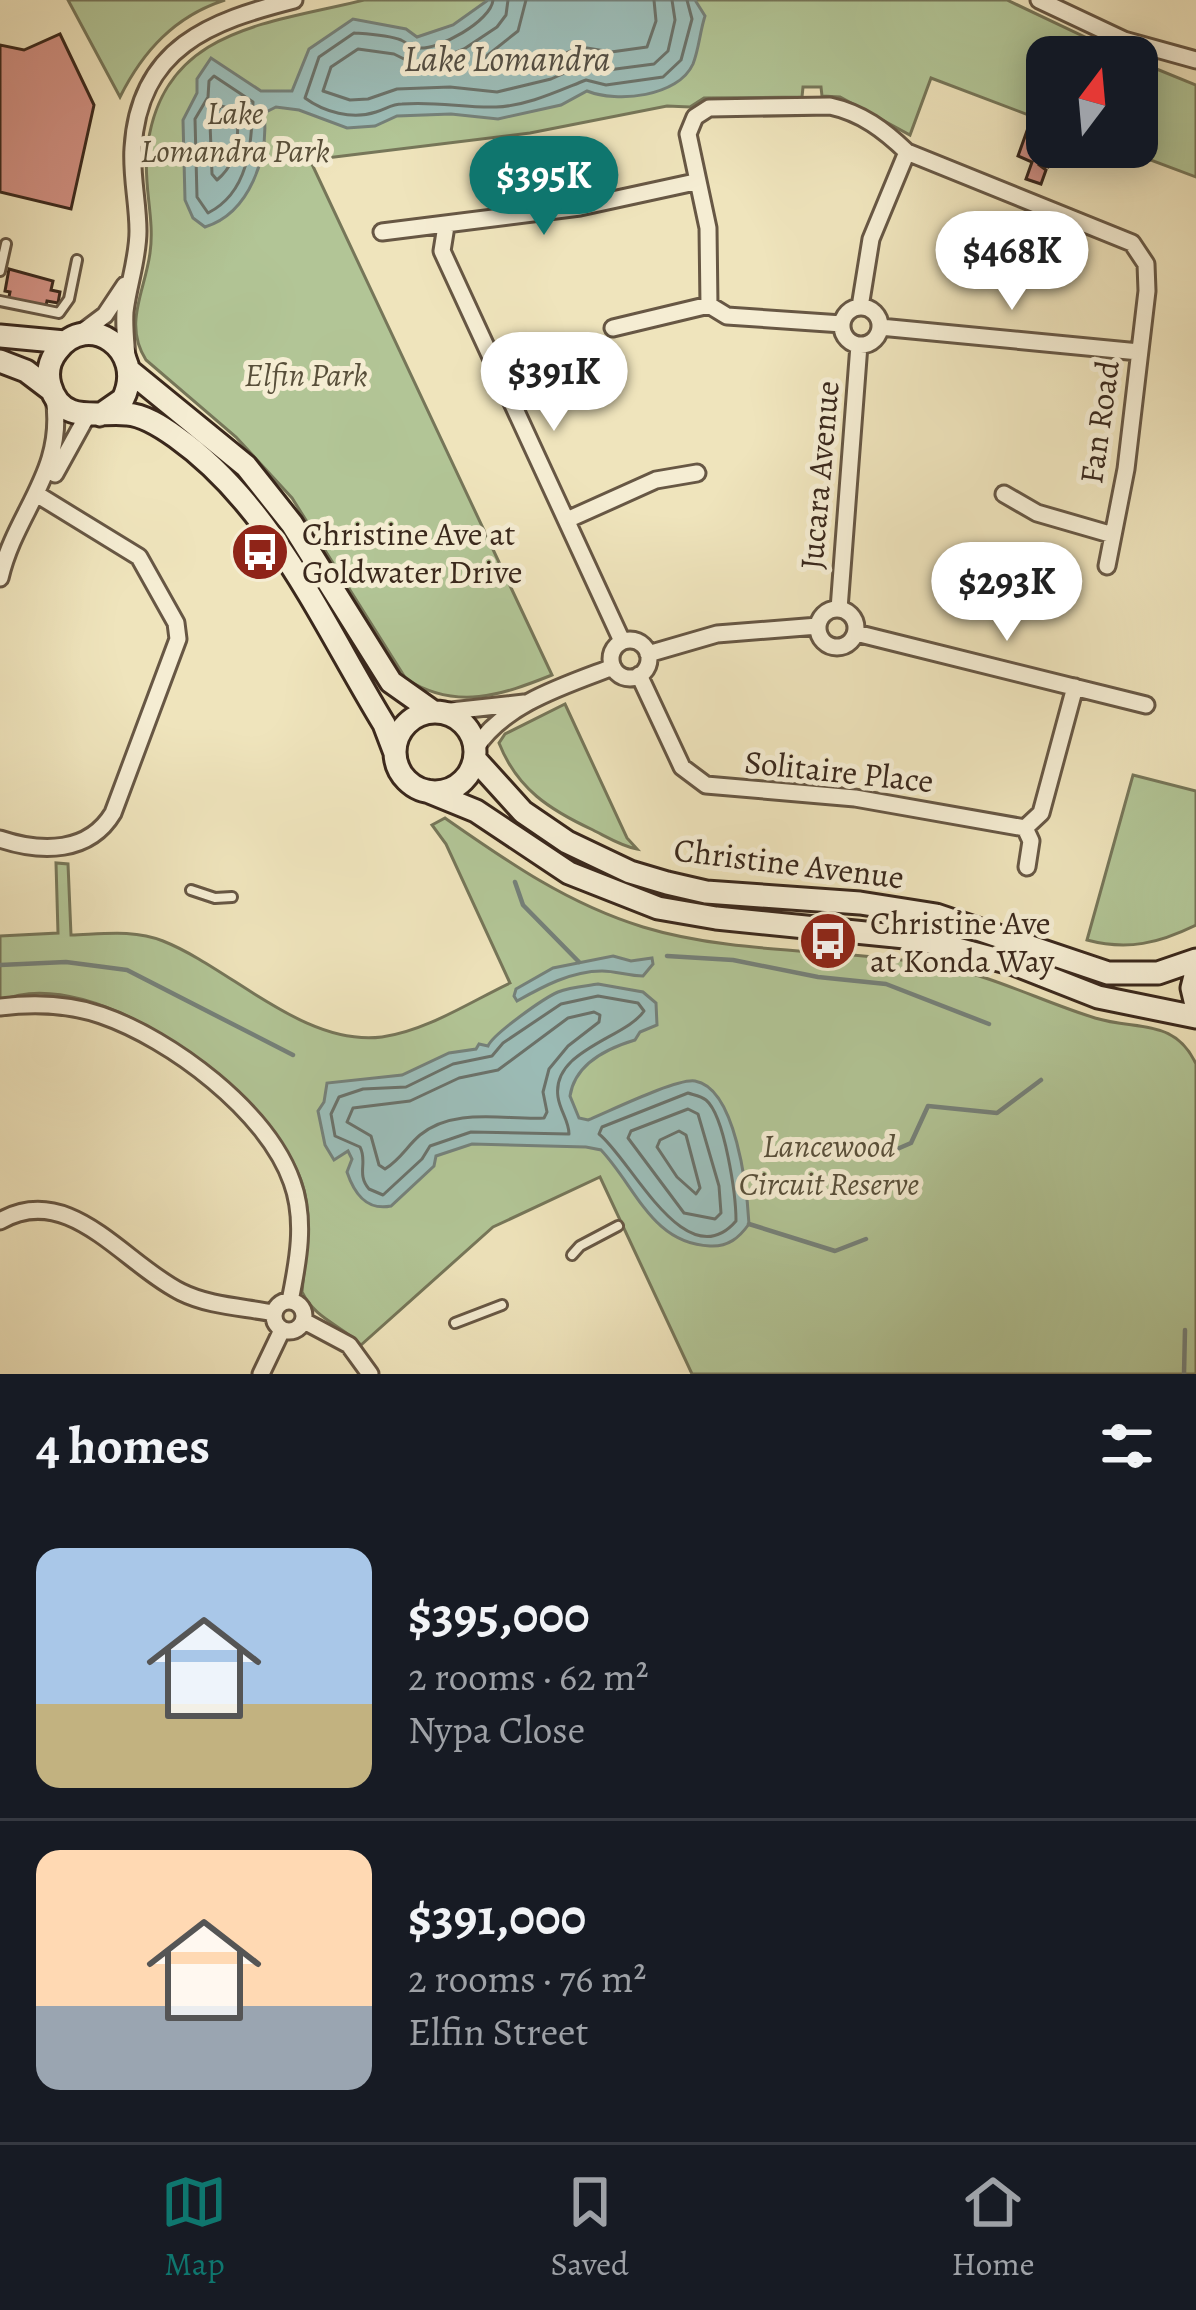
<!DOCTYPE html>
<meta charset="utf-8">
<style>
body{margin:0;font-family:Alegreya,serif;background:#242831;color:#f1f3f6;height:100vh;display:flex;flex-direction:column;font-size:45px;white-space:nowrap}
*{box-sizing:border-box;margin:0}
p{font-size:39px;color:#9ea1a6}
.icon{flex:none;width:66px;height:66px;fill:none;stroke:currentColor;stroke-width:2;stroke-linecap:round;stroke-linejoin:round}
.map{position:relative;height:1374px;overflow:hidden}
.details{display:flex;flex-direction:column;background:#171b24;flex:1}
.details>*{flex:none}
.needle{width:78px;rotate:16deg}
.tools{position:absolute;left:1026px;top:36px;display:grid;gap:24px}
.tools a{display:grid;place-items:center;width:132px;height:132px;border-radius:24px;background:#171b24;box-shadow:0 6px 30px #0003;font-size:60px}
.price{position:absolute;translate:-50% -102px;padding:0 27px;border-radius:42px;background:#fff;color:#222;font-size:39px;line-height:78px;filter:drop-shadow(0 3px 6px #0008)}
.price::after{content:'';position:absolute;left:50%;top:72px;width:36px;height:27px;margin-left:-18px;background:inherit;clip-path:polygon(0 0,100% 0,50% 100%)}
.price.current{background:#0f766e;color:#fff}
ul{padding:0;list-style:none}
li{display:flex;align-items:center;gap:36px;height:300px;padding:0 36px}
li+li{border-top:3px solid #363941}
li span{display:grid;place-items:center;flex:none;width:336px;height:240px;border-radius:24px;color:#555}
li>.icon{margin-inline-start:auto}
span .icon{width:144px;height:144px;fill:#fffc;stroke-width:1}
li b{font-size:51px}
h2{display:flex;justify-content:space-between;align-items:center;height:144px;padding:0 36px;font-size:51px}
.tabs{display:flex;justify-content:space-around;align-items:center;height:168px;border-top:3px solid #363941;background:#171b24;font-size:33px;color:#9ea1a6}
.tabs a{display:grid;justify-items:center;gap:6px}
.tabs .current{color:#0f766e}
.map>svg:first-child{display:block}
</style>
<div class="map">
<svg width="1196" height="1374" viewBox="0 0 1196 1374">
<rect width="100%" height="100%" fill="#efe4bc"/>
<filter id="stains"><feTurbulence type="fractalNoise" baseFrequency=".00167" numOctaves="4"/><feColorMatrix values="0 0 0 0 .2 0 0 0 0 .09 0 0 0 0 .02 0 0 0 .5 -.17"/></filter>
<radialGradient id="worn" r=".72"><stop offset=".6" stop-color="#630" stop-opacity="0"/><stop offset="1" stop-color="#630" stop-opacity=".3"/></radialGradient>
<path fill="#b2c596" stroke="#767659" stroke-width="3" d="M68,0h157c-50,16 -82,51 -105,97z
M364,0h643l120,57h-80v65l-116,-44 -21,57 -70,-38 -18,-1 -1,-9h-18l-1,10 -98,1 -14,9 -23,-1 -137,27 -220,27 242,515c-50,20 -96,36 -146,4l-114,-181 -56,-61 -90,-77c-23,-36 -1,-69 4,-107 5,-34 -7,-68 -3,-102 13,-123 121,-127 217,-151z
M1137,61l59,24v92l-80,-30h21z
M565,704l62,134 10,11c-16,-3 -30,-12 -44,-19 -43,-20 -76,-41 -94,-87l6,-9z
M1133,775l63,16v134c-37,18 -68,26 -109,15z
M445,818c63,44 123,86 198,109 92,28 194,21 288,37 59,10 109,37 164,54 43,13 80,0 101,46v310h-504l-92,-197 -107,50 -132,118c-20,-20 -46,-26 -59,-53 3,-38 12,-72 0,-109 -29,-87 -208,-224 -302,-182v-65l58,-3 -2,-70 12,1 3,71c31,-1 63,-6 92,6 68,27 141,106 219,96 44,-6 88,-35 128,-54l-64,-139 -14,-19z"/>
<path fill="#9cbdb8" stroke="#75817a" stroke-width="3" d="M488,0h207l10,16c-5,15 -6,33 -12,48 -15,33 -76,39 -106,27l-26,14 -63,14 -47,-5 -54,2 -22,10 -28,2 -48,-18 -23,-3 -12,6c5,43 -14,100 -59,114l-12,-9 -8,-18 -2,-80 14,-27v-14l14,-21 50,33h31l17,-42 44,-30 53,10 11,8 36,-12z
M613,956l18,5 21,-3 1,6 -10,12c-14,0 -27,-5 -41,-5 -31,0 -60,16 -85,30l-3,-5 2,-7 37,-21z
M598,984l45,8 13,11 1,22 -17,7 -5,8c-27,8 -60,23 -65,56l9,22 9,2c20,-8 89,-42 107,-39 41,7 52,108 54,143 -10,14 -21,23 -39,22 -58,-2 -74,-59 -109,-96l-15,-3 -114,-3 -36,12 -2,10 -43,40c-25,5 -37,-13 -44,-34l5,-13 -4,-8 -14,9 -9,-15 -7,-34 6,-9 3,-19 75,-8 47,-22 27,-4 3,-5 9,2c5,-12 56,-48 70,-54 12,-5 28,-6 40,-8z"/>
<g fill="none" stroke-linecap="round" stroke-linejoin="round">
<path stroke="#6b726a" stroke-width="3" d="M493,0c-2,21 -54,50 -75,48 -13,-1 -6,-3 -17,-8 -13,-5 -34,-6 -47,-7l-35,24 -14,41c19,14 47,22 71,14 10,-3 16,-8 26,-8 33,-3 63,4 94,3 31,-1 62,-16 90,-27l20,5 57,-8 18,-17 11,-41 -5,-19
M508,0l-2,15 -9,12 -33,22 -30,12 -22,2 -18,-9 -36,-5 -27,18 -8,24 27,9 18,-1 29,-10 53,-2 47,5 54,-13 32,-14 25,5 46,-6 14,-13 7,-31 -3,-20
M526,0l-8,31 -39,31 1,9 16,2 48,-11 37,-15 30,5 36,-5 9,-26 -2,-21
M214,76l39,26c-2,39 -2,89 -45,111l-11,-16 -2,-78 13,-22 1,-16z
M221,106l15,4c4,26 2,53 -19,70l-5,-6 -2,-51z
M598,996l40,7 6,8c-18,27 -93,39 -86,86 2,14 11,24 11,37l-98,-2 -41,14 -8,13 -39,36 -14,-6c-13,-15 -1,-27 -9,-42l-25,-11 -4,-22 8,-17 24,-8 43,-2 47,-23 39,-8 11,-13 58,-39z
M594,1012l6,3 -1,7 -31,24 -19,23 -6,23 4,20 -3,6c-40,2 -90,-11 -124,17 -13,11 -19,24 -35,34l-6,-4 -8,-29 -24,-14 6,-14 57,-7 49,-23 39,-8 70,-52z
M688,1093c6,2 13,3 18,7 19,16 30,96 30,121 -50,58 -105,-62 -137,-87l3,-7z
M688,1109l10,5 21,72 2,27 -6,6 -31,-6 -56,-75 3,-7z
M679,1131l7,4 14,53 -4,6 -19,-17 -20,-30 3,-7z"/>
<path stroke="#75817a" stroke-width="4.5" d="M515,882l8,23 56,57
M667,956l66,4 85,17 68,7 103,40
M0,965l66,-3 61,8 166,85
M881,1156l30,-13 17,-37 69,7 44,-33
M749,1224l86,27 31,-12
M1184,1374l1,-44"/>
</g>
<path fill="#d39184" stroke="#3a281c" stroke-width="3" d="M60,34l34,71 -23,104 -71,-17v-147l24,5z
M1028,128l19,4v15h8l-7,20 -10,-3 8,6 -5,14 -15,-5 6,-17 -14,-6z
M9,269l44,12 -2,9 9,2 -2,11 -11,-2 -3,13 -37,-8 3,-14 -5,-1z"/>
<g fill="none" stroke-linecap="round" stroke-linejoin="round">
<g stroke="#675744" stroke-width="14">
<path id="lane" d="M0,271l6,-27
M0,301l59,12 10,-14 8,-39
M191,890l24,8 17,-1
M572,1255l8,-9 38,-20
M455,1323l47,-18"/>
</g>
<g stroke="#675744" stroke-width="21">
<path id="street" d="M1039,0l85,40 72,20
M446,226l-4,25 180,390
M382,232l198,-25 115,-25
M709,305l-1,-77 -20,-94 7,-17 14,-9 121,-2c32,7 54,24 77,46l225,91 14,21 1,27 -21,178 -19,97
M860,307l11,-68 36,-87
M842 326a19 19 0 1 1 38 0a19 19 0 1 1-38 0Z
M880,327l259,25
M613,328l96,-23 18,11 115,8
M81,333l24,-18 20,-30
M127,358c-1,-15 -3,-30 -2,-46 3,-27 13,-53 13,-81 0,-28 -7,-56 -5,-83 6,-101 78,-127 161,-148
M55,474l32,-58
M1004,494l33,19 76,22
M567,520l89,-40 41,-7
M0,578c16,-68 66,-106 54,-181
M818 628a19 19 0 1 1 38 0a19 19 0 1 1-38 0Z
M839,609l20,-264
M856,633l290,72
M611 659a19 19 0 1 1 38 0a19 19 0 1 1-38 0Z
M648,654l69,-20 101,-8
M639,675l43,92 24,18 149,13 170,30
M442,712l82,-9
M475,749c28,-45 91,-64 138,-82
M0,839c42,14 89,14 113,-26l65,-174 -2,-16 -37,-66 -101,-62
M1027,867l4,-26 -6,-13 16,-15 34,-126
M0,1007c33,-4 69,-3 101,8 70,24 166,96 191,167 14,38 6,80 -2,119
M0,1221c69,-40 123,42 181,71 28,14 62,15 92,21
M274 1316a15 15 0 1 1 30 0a15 15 0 1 1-30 0Z
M304,1321l45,24 21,29
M261,1374l21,-44"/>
</g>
<g stroke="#3a281c" stroke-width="27">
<path id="secondary" d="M0,336l65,6
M0,361l26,10 25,19
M131,372l115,94 46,58 99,158 41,29
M100,415l23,-16c24,-49 -35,-90 -66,-48 -8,10 -10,23 -7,34 11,40 47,26 77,29 17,1 35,13 49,23 97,69 148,189 208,287l11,29
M395 752a40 40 0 1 1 80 0a40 40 0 1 1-80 0Z
M475,759l48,53 44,30 63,30 37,11 39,9 154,11 76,12 172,58h50l38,-13
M427,791l49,20 93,62 89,35 58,10 199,20 99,26 84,33 98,20
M1196,972l-4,16 4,17"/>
</g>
<use href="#lane" stroke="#f5edd3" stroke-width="8"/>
<use href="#street" stroke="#f5edd3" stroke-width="15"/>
<use href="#secondary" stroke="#f5edd3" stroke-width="21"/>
</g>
<defs>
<g id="bus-disc" transform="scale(3)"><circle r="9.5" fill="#8f2418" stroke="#f5edd3"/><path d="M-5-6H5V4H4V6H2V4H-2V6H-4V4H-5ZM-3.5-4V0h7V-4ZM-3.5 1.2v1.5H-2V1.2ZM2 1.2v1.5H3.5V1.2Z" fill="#fff"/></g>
</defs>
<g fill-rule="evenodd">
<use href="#bus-disc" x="260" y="552"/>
<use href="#bus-disc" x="828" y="941"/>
</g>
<g text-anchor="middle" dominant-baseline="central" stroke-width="10" stroke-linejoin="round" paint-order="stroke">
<g font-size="33" font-style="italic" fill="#584f3a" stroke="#f5edd3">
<text x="235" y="112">Lake<tspan x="235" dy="38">Lomandra Park</tspan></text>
<text x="306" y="374">Elfin Park</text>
<text x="829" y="1145">Lancewood<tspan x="829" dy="38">Circuit Reserve</tspan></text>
</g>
<g font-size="33" fill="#3a281c" stroke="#f5edd3">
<text transform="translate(1099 422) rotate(-82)">Fan Road</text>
<text transform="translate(819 475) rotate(-85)">Jucara Avenue</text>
<text transform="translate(839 771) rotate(6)">Solitaire Place</text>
<text transform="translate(789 863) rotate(7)">Christine Avenue</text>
</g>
<g font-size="33" fill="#3a281c" stroke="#f5edd3" text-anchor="start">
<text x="302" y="533">Christine Ave at<tspan x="302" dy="38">Goldwater Drive</tspan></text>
<text x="870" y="922">Christine Ave<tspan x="870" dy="38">at Konda Way</tspan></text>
</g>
<g font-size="36" font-style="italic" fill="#524d43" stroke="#f5edd3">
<text x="507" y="58">Lake Lomandra</text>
</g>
</g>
<rect width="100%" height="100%" filter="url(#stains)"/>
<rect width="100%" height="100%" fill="url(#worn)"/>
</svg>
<div class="tools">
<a><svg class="needle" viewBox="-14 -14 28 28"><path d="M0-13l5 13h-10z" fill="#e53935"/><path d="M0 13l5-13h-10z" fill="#9ea1a6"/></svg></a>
</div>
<b class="price current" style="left:544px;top:238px">$395K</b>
<b class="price" style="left:1012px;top:313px">$468K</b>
<b class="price" style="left:554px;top:434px">$391K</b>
<b class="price" style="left:1007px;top:644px">$293K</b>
</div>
<section class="details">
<h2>4 homes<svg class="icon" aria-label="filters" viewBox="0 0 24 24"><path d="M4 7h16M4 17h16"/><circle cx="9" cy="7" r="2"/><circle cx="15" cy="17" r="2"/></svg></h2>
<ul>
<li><span style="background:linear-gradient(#a9c7e8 65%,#c2b280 0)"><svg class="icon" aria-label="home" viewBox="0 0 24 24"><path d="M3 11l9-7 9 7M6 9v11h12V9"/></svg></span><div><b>$395,000</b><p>2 rooms · 62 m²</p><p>Nypa Close</p></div></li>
<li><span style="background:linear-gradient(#ffd9b3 65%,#9aa5b1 0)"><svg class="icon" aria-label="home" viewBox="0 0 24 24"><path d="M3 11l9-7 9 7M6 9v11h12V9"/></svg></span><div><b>$391,000</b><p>2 rooms · 76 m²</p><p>Elfin Street</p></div></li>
</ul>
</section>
<nav class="tabs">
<a class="current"><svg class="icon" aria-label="map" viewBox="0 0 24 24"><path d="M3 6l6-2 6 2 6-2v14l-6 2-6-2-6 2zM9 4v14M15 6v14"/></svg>Map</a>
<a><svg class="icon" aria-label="saved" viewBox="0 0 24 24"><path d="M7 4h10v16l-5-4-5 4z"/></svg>Saved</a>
<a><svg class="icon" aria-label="home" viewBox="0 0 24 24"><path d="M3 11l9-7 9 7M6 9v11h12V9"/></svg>Home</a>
</nav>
